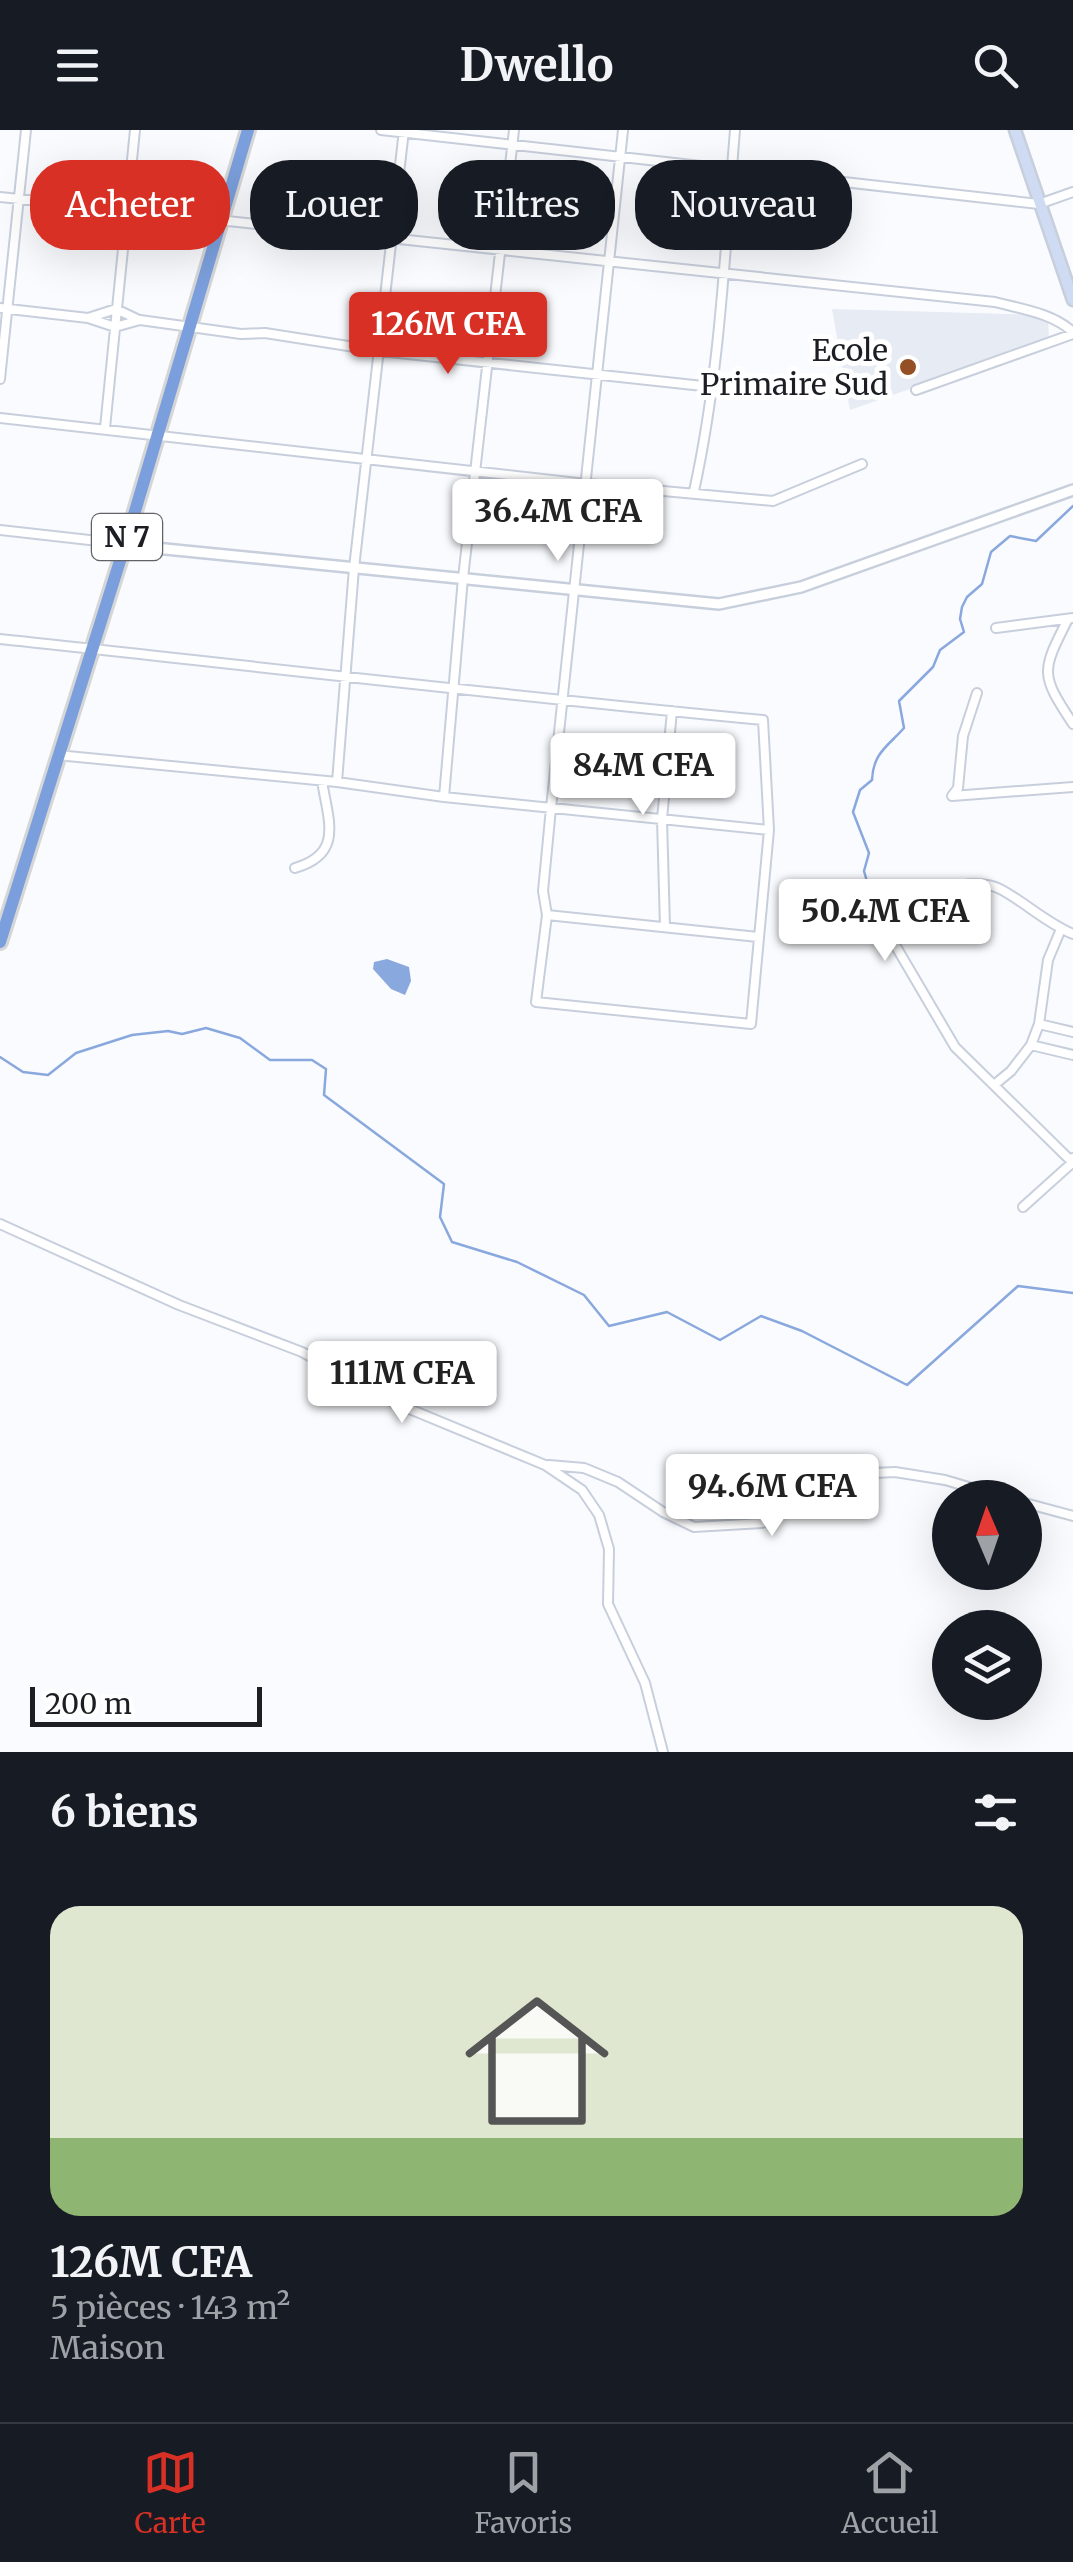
<!DOCTYPE html>
<html lang="fr">
<meta charset="utf-8">
<style>
body{margin:0;font-family:Merriweather,serif;background:#242831;color:#f1f3f6;height:100vh;display:flex;flex-direction:column;font-size:38px;white-space:nowrap}
*{box-sizing:border-box;margin:0}
p{font-size:32px;color:#9ea1a6}
.icon{flex:none;width:55px;height:55px;fill:none;stroke:currentColor;stroke-width:2;stroke-linecap:round;stroke-linejoin:round}
.map{position:relative;height:1622px;overflow:hidden}
.drawer{display:flex;flex-direction:column;background:#171b24;flex:1}
.drawer>*{flex:none}
.hud{position:absolute;left:30px;top:30px;width:1015px;height:90px;display:flex;gap:20px}
.needle{width:65px;rotate:358deg}
.buttons{position:absolute;left:932px;top:1350px;display:grid;gap:20px}
.buttons a{display:grid;place-items:center;width:110px;height:110px;border-radius:50%;background:#171b24;box-shadow:0 10px 40px #0002;font-size:50px}
.scale{position:absolute;left:30px;bottom:25px;width:232px;box-sizing:border-box;padding-left:10px;border:5px solid #1c1e23;border-top:0;font-size:28px;line-height:35px;white-space:nowrap;color:#1c1e23;-webkit-text-stroke:8px #fff;paint-order:stroke}
.price{position:absolute;translate:-50% -85px;padding:0 22px;border-radius:10px;background:#fff;color:#222;font-size:32px;line-height:65px;filter:drop-shadow(0 2px 5px #0008)}
.price::after{content:'';position:absolute;left:50%;top:60px;width:30px;height:22px;margin-left:-15px;background:inherit;clip-path:polygon(0 0,100% 0,50% 100%)}
.price.current{background:#d93025;color:#fff}
ul{padding:0;list-style:none}
li{display:grid;align-content:center;gap:20px;height:530px;padding:0 50px}
li span{display:grid;place-items:center;height:310px;border-radius:30px;color:#555}
li>.icon{margin-inline-start:auto}
span .icon{width:180px;height:180px;fill:#fffc;stroke-width:1}
li b{font-size:42px}
h2{display:flex;justify-content:space-between;align-items:center;height:120px;padding:0 50px;font-size:42px}
.tag{padding:0 35px;border-radius:40px;background:#171b24;box-shadow:0 10px 40px #0002;font-size:35px;line-height:90px}
.tag.current{background:#d93025;color:#fff}
header{display:flex;justify-content:space-between;align-items:center;height:130px;padding:0 50px;background:#171b24;font-size:45px;font-weight:700}
.tab-bar{display:flex;justify-content:space-around;align-items:center;height:140px;border-top:2px solid #363941;background:#171b24;font-size:28px;color:#9ea1a6}
.tab-bar a{display:grid;justify-items:center;gap:5px}
.tab-bar .current{color:#d93025}
.map>svg:first-child{display:block}
</style>
<header><svg class="icon" aria-label="menu" viewBox="0 0 24 24"><path d="M4 6h16M4 12h16M4 18h16"/></svg>Dwello<svg class="icon" aria-label="search" viewBox="0 0 24 24"><circle cx="10" cy="10" r="6"/><path d="M15 15l6 6"/></svg></header>
<div class="map">
<svg width="1073" height="1622" viewBox="0 0 1073 1622">
<rect width="100%" height="100%" fill="#fafbfe"/>
<path fill="#e7ebf3" d="M832,179l216,6 1,25 -199,70z"/>
<path fill="#89a8dd" d="M387,829l22,8 2,14 -6,14 -14,-6 -18,-20 1,-7z"/>
<g fill="none" stroke-linecap="round" stroke-linejoin="round">
<path stroke="#89a8dd" stroke-width="2.5" d="M876,783l-12,-42 5,-18 -16,-41 7,-22 12,-10c1,-27 16,-34 32,-52l-5,-27 34,-34 7,-17 24,-18 -4,-13 2,-12 5,-10 15,-13 9,-32 19,-16 26,5 37,-35
M878,809v-19
M0,927l23,15 25,3 28,-22 56,-18 36,-4 14,3 24,-6 34,10 30,22h42l14,9 -2,26 120,89 -4,33 12,25 65,20 67,33 25,31 58,-14 53,28 41,-24 41,15 105,54 111,-99 55,7"/>
<g stroke="#c8cfdc" stroke-width="12">
<path id="minor" d="M381,0l658,74 34,-12
M0,67l995,105c27,7 57,11 78,30
M0,178l88,10 27,9 25,-7 101,14 24,-1 115,18 332,36
M88,188l28,-9 23,11
M0,249l26,-249
M916,260l157,-56
M0,288l587,66 186,17 89,-37
M105,298l30,-298
M694,361c26,-118 31,-241 41,-361
M0,400l125,14
M1068,489c-27,53 -28,55 5,105
M996,498l77,-10
M0,509c254,27 508,57 763,81l6,110 -18,194 -215,-22 11,-87 -4,-24 8,-83 72,-678
M977,563l-14,43 -5,52 -6,8 121,-9
M57,625l280,27 107,15 325,33
M337,652l17,-214 50,-438
M444,667l19,-219 51,-448
M295,738c49,-14 33,-48 27,-87
M547,785l211,22
M665,797l-3,-108 10,-108
M1061,799l-13,31 -9,64 34,8
M1073,804c-27,-11 -48,-32 -73,-45 -28,-15 -89,10 -122,16l3,16 74,126 116,114 2,-3
M1039,894l-8,21 42,10
M994,955l17,-14 20,-26
M1023,1077l50,-45
M0,1094l179,81 123,47 93,51 150,62 37,25 17,25 10,34 -1,55 37,79 18,69
M549,1335l35,3 34,14 45,30 31,15 68,-4 92,-49 41,-2 50,8 61,18
M1025,1373l48,13"/>
</g>
<g stroke="#c8cfdc" stroke-width="14">
<path id="tertiary" d="M125,415l594,59 82,-17 272,-97"/>
</g>
<g stroke="#c8cfdc" stroke-width="15">
<path id="secondary" d="M1015,0l58,170"/>
</g>
<g stroke="#d6d6d7" stroke-width="18">
<path id="trunk" d="M0,812l125,-397 123,-415"/>
</g>
<use href="#minor" stroke="#fff" stroke-width="8"/>
<use href="#tertiary" stroke="#fff" stroke-width="9"/>
<use href="#secondary" stroke="#cedbf2" stroke-width="10"/>
<use href="#trunk" stroke="#7b9fdc" stroke-width="12"/>
</g>
<circle fill="#945024" stroke="#fff" stroke-width="4" cx="908" cy="237" r="10"/>
<g text-anchor="middle" dominant-baseline="central" stroke-width="10" stroke-linejoin="round" paint-order="stroke">
<rect fill="#fff" stroke="#606265" stroke-width="2.5" x="92" y="384" width="70" height="46" rx="8"/>
<g font-size="28" font-weight="bold" fill="#1c1e23">
<text x="127" y="407">N 7</text>
</g>
<g font-size="30" fill="#1c1e23" stroke="#fff" text-anchor="end">
<text x="888" y="220">Ecole<tspan x="888" dy="34">Primaire Sud</tspan></text>
</g>
</g>
</svg>
<div class="buttons">
<a><svg class="needle" viewBox="-14 -14 28 28"><path d="M0-13l5 13h-10z" fill="#e53935"/><path d="M0 13l5-13h-10z" fill="#9ea1a6"/></svg></a>
<a><svg class="icon" aria-label="layers" viewBox="0 0 24 24"><path d="M12 4l9 5-9 5-9-5zM3 14l9 5 9-5"/></svg></a>
</div>
<div class="scale">200 m</div>
<b class="price current" style="left:448px;top:247px">126M CFA</b>
<b class="price" style="left:558px;top:434px">36.4M CFA</b>
<b class="price" style="left:643px;top:688px">84M CFA</b>
<b class="price" style="left:885px;top:834px">50.4M CFA</b>
<b class="price" style="left:402px;top:1296px">111M CFA</b>
<b class="price" style="left:772px;top:1409px">94.6M CFA</b>
<div class="hud">
<a class="tag current">Acheter</a>
<a class="tag">Louer</a>
<a class="tag">Filtres</a>
<a class="tag">Nouveau</a>
</div>
</div>
<section class="drawer">
<h2>6 biens<svg class="icon" aria-label="filters" viewBox="0 0 24 24"><path d="M4 7h16M4 17h16"/><circle cx="9" cy="7" r="2"/><circle cx="15" cy="17" r="2"/></svg></h2>
<ul>
<li><span style="background:linear-gradient(#dfe7d0 75%,#8fb573 0)"><svg class="icon" aria-label="home" viewBox="0 0 24 24"><path d="M3 11l9-7 9 7M6 9v11h12V9"/></svg></span><div><b>126M CFA</b><p>5 pièces · 143 m²</p><p>Maison</p></div></li>
</ul>
</section>
<nav class="tab-bar">
<a class="current"><svg class="icon" aria-label="map" viewBox="0 0 24 24"><path d="M3 6l6-2 6 2 6-2v14l-6 2-6-2-6 2zM9 4v14M15 6v14"/></svg>Carte</a>
<a><svg class="icon" aria-label="saved" viewBox="0 0 24 24"><path d="M7 4h10v16l-5-4-5 4z"/></svg>Favoris</a>
<a><svg class="icon" aria-label="home" viewBox="0 0 24 24"><path d="M3 11l9-7 9 7M6 9v11h12V9"/></svg>Accueil</a>
</nav>
